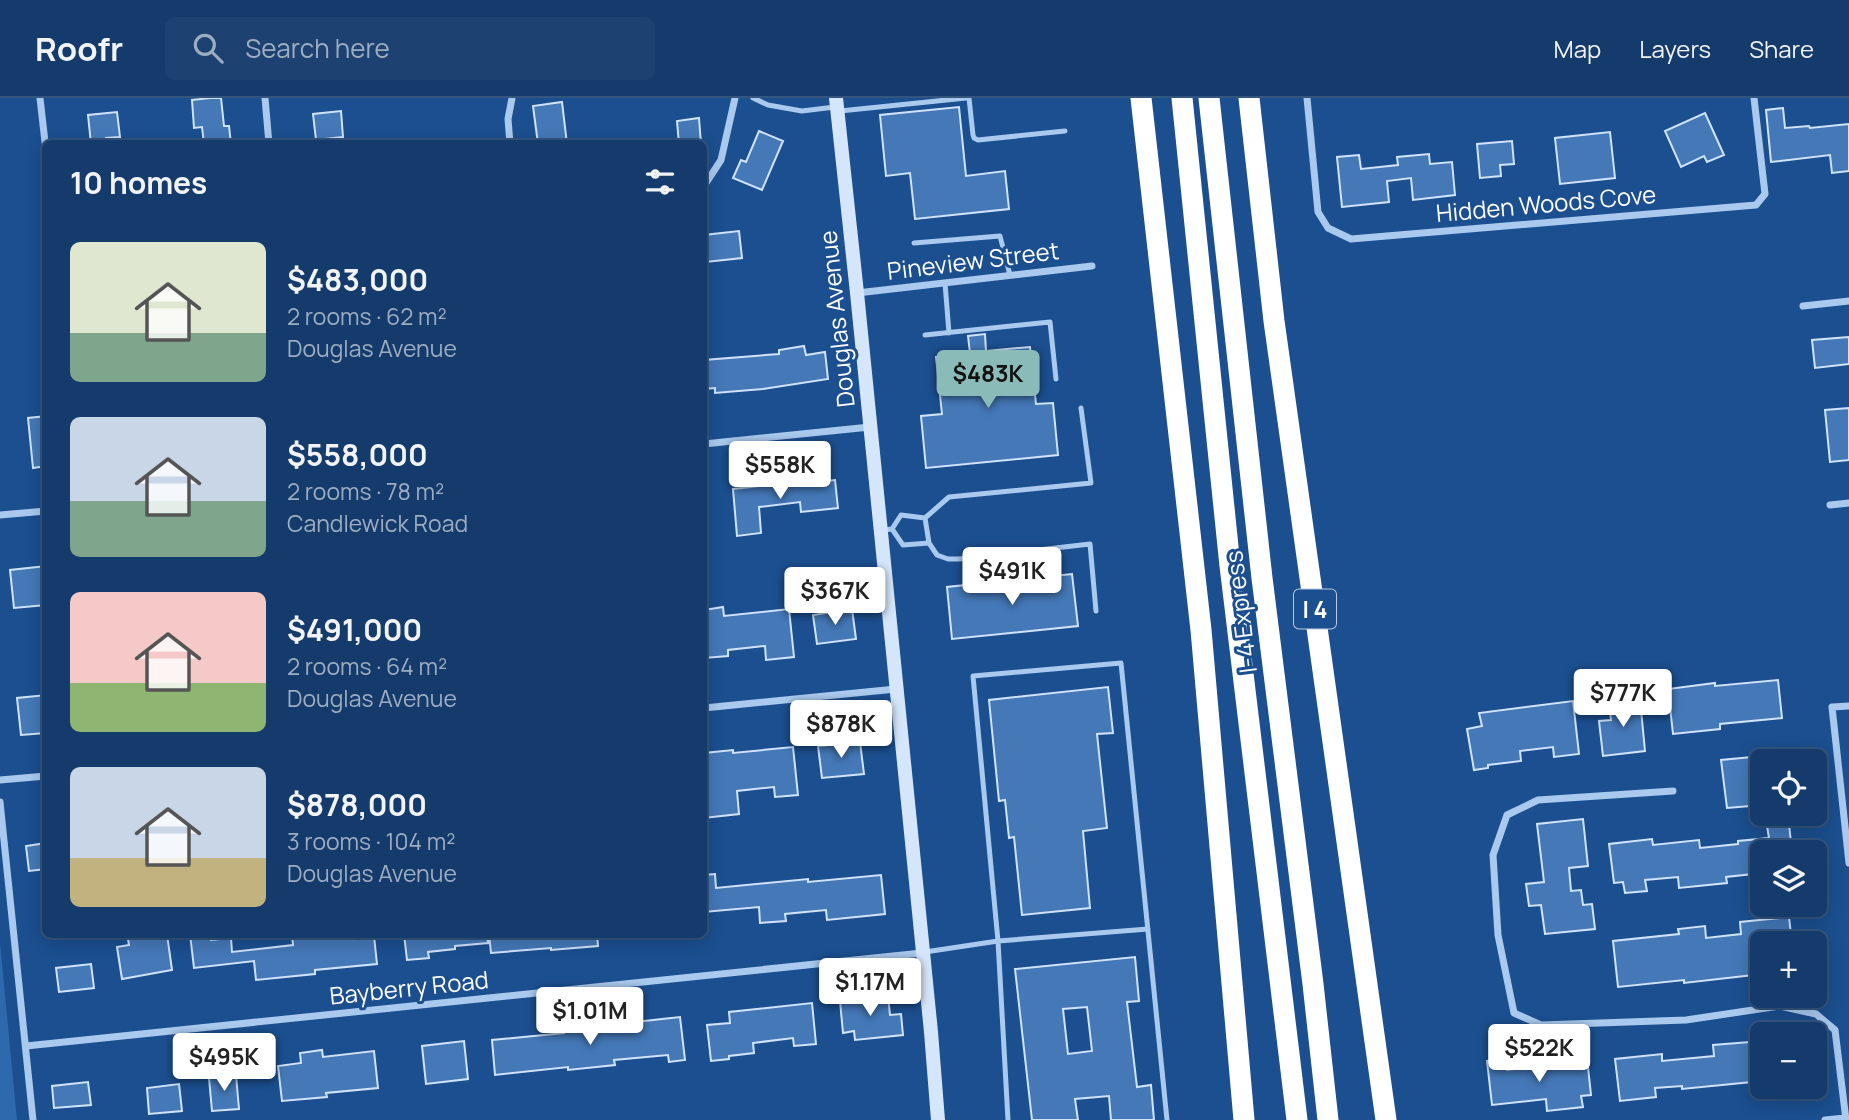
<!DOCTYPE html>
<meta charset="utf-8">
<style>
body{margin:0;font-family:Manrope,sans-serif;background:#1d4271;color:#f1f3f6;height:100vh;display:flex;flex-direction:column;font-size:26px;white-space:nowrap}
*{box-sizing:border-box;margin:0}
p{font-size:23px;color:#9dadc1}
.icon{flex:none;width:38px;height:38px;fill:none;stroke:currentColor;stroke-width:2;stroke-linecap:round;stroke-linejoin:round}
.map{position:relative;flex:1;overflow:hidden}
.drawer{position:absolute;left:42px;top:42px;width:665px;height:798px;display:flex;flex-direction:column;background:#143b6b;border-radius:10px;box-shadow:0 4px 18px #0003,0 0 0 2px #33557e}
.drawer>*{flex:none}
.buttons{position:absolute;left:1750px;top:651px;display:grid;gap:14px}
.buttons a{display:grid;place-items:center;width:77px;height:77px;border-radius:10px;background:#143b6b;box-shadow:0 4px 18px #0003,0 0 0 2px #33557e;font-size:35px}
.price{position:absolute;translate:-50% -60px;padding:0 16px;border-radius:7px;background:#fff;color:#222;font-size:23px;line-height:46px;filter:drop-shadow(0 2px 4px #0008)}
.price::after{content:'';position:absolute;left:50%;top:42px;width:21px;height:16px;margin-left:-10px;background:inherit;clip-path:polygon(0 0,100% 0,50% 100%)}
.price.current{background:#8bbbb9;color:#111}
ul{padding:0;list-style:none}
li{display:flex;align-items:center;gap:21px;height:175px;padding:0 28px}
li span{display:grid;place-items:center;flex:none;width:196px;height:140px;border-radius:10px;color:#555}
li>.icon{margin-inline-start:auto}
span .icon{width:84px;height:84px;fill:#fffc;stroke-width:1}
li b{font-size:30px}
h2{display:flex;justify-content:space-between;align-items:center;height:84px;padding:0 28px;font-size:30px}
header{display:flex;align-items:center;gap:42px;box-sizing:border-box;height:98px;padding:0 35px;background:#143b6b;border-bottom:2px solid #33557e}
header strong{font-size:33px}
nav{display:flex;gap:38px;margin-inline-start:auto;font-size:24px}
.search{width:490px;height:63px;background:#1d4271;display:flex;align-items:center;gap:18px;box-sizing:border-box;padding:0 24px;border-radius:10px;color:#9dadc1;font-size:26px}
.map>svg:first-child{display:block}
</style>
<header>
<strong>Roofr</strong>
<div class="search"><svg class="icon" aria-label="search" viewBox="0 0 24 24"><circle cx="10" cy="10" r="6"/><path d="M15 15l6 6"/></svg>Search here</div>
<nav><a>Map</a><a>Layers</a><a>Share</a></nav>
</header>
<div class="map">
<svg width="1849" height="1022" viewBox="0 0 1849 1022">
<rect width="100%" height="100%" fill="#1b4f8f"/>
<path fill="#2e69ad" d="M0,845l17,177h-17z"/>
<path fill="#4478b7" stroke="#cfe3fa" stroke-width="2" fill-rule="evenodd" d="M210,0h11l3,28h5l2,18h-27l-2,-17 -8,1 -2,-28z
M562,4l5,42h-29l-5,-38z
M959,9l7,69 39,-5 4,38 -94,10 -5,-46 -24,3 -6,-61z
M1783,10l2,20 24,-2 1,2 39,-4v47l-17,2 -2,-18 -59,7 -5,-52z
M341,13l2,26 -27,3 -3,-26z
M117,14l3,25 -14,1v6h-15l-3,-29z
M1705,15l19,42 -17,7 -3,-6 -23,11 -16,-36z
M699,20l2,26h-22l-2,-23z
M759,33l24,10 -21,49 -29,-12 8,-18 5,2z
M1610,34l5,46 -55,6 -5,-46z
M1512,43l2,23 -14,1 1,11 -21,2 -3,-34z
M1429,56l1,10 22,-2 3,33 -42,5 -2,-22 -24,3 2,21 -47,5 -5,-50 22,-2 2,14 37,-4 -1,-8z
M739,133l3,27 -36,4 -2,-27z
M985,236l1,17 44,-4 6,57 17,-1 5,52 -132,13 -5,-52 21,-2 -6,-57 34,-4 -2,-17z
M1849,239v27l-34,4 -3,-28z
M804,248l2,9 19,-3 3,27 -65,10 -48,4v-5l-11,1v-29l75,-6v-4z
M1849,310v52l-19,2 -5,-52z
M46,318v50l-13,2 -5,-50z
M835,382l3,28 -37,4 -1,-10 -41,5 2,26 -24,3 -4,-47 45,-5v2z
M46,468v39l-32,3 -4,-38z
M1072,476l6,52 -126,13 -5,-52z
M723,509l1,9 65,-7 5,48 -28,3 -1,-14 -37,4v6l-24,2v-32h1l-1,-16z
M852,511l4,30 -39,5 -4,-29z
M1778,582l4,38 -62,6v5l-47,5 -5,-45 47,-6v3z
M1108,589l5,46 -16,1 10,94 -24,3 7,77 -68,7 -8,-78 -5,1 -4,-38 -6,1 -10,-101z
M46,597v38l-25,2 -4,-37z
M1640,601l5,52 -42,5 -4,-35 12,-1 -2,-18z
M1573,603l6,53 -25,3 -1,-10 -33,4 1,10 -33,4v3l-14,2 -7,-41 15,-3 -3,-13z
M860,644l4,32 -42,4 -4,-32z
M793,649l5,48 -23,2 -1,-10 -37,4 2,23 -35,4v-65l29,-3v3z
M1762,658v49l-35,3 -6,-48z
M1583,721l5,47 -19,2 2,23 10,-1 2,15 9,-1 3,25 -50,5 -4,-29 -12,1 -3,-22 18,-2 -7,-58z
M1789,726l3,28h-30v21l-36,4 1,6 -48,5 -1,-11 -33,3 2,11 -22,2 -2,-11 -9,1 -5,-39 43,-5 1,6 46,-5 1,8 38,-4v-3l31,-3 -2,-12z
M46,745v26l-17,2 -3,-25z
M715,776l1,14 92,-9v3l73,-7 4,39 -58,6 -1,-10 -41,4 1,7 -26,2 -1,-16 -55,5v-37z
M1789,819l3,26h-30v31l-78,9v-3l-66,7 -5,-46 66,-7 -1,-5 27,-3 1,12 35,-4 -1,-12z
M156,836h11l5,36 -50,9 -5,-32 12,-2 -1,-6z
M190,836h20l1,6 20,-2 1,14 61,-7 -1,-11h61l1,5 20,-3 3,28 -62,6v4l-59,6 -2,-19 -60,7z
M404,836h83l1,9 -33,3v3l-27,3 1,6 -22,2z
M489,836h108l1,12 -47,4v-2l-60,5z
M1135,859l4,44 -12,1 10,85 14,-2 3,35h-43l-2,-24 -34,3 3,21h-46l-17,-151zM1087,909l5,44 -24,3 -5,-45z
M91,866l3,24 -35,4 -3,-24z
M888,898l2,19 11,-1 2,21 -48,5 -1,-9 -11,2 -3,-32z
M812,905l4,41 -22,2 -1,-8 -40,5 1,10 -25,3v3l-18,2 -4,-36 23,-2 -1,-11z
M680,919l5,43 -16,2 -1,-7 -54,5 1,5 -47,5v-3l-73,8 -3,-35 72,-7v-3z
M464,943l4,38 -42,5 -4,-38z
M1762,943v40l-80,8v-3l-27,2 1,9 -36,4 -5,-42 47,-5v7l52,-5 -1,-11z
M322,952l1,7 51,-6 4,37 -52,5 1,4 -45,4 -4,-35 23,-3 -1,-10z
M1506,961l1,11 35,-4v-4l22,-2 1,9 23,-2 3,28 -10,1 2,11 -36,4 -1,-12 -54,6 -5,-44z
M236,977l3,34 -27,2 -3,-33z
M88,984l3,23 -37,3 -2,-22z
M179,986l3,27 -33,3 -2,-26z"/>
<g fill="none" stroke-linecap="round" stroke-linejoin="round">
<path stroke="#a9c9ee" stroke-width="5" d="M753,0l15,7 34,6 33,-4
M969,0l4,37 1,3 4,2 87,-9
M840,13l126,-13
M914,145l86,-7 10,39
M945,185l4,50
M925,237l125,-13 6,57
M892,431l11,16 26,-2 -4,-25
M884,432l8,-1 9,-14 24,3 24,-21 142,-14 -10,-75
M929,445l8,12 11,4h11l131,-15 6,67
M925,854l73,-11 150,-12
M1008,1022l-10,-179 -25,-265 148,-13 46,457"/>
<path stroke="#a9c9ee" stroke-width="7" d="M40,0l6,53
M265,0l4,46
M1307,0l11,114 10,16 23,11 405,-34 9,-11 -11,-96
M510,46l-2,-25 4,-21
M704,88l17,-26 14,-62
M857,195l235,-27
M1803,208l46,-5
M704,346l166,-17
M1830,407l19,-2
M0,417l46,-4
M1849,608l-17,1 17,156
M704,610l192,-19
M0,682l46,-4
M1673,693l-135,9 -31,15 -14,40 5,80 16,78 27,12 145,-5 94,-14 36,8 19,16 11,90
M0,704l33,318
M26,948l896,-93
M1825,1022l20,-2"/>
<path stroke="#d6e6fa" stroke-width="14" d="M836,0l21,195 74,739 7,88"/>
<path stroke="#fff" stroke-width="21" d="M1141,0l60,532 43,490
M1182,0l48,468 67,554
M1209,0l53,480 51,406 15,136
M1249,0l25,223 112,799"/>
</g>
<g text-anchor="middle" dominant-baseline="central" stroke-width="6" stroke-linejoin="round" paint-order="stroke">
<rect fill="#1b4f8f" stroke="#bbcadd" stroke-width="2" x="1294" y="491.5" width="42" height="39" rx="5"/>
<g font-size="23" font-weight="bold" fill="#fff">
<text x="1315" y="511">I 4</text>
</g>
<g font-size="24" fill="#fff" stroke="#1b4f8f">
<text transform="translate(1546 105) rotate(-5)">Hidden Woods Cove</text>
<text transform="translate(973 162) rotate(-7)">Pineview Street</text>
<text transform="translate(836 221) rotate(-96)">Douglas Avenue</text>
<text transform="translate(1240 514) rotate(-97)">I-4 Express</text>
<text transform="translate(409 889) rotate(-6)">Bayberry Road</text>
</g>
</g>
</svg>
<div class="buttons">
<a><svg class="icon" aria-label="locate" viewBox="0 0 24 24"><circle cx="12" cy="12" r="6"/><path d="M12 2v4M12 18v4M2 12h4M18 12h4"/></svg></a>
<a><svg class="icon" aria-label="layers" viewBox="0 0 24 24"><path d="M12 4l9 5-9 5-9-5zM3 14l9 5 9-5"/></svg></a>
<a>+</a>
<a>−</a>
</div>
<b class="price current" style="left:988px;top:312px">$483K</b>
<b class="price" style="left:780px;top:403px">$558K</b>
<b class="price" style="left:1012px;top:509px">$491K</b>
<b class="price" style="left:835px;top:529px">$367K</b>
<b class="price" style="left:1623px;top:631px">$777K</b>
<b class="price" style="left:841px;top:662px">$878K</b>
<b class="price" style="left:870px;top:920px">$1.17M</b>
<b class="price" style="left:590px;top:949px">$1.01M</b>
<b class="price" style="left:1539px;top:986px">$522K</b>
<b class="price" style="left:224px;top:995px">$495K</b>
<section class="drawer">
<h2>10 homes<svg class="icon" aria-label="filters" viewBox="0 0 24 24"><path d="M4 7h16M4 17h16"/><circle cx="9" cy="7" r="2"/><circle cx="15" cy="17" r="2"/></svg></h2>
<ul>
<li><span style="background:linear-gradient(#dfe7d0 65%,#7fa58c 0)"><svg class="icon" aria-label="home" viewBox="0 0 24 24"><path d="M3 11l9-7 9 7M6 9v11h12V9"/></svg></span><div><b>$483,000</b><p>2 rooms · 62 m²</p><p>Douglas Avenue</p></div></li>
<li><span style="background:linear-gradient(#c9d6e8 60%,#7fa58c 0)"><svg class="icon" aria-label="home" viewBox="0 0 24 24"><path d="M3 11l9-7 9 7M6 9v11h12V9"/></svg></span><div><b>$558,000</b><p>2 rooms · 78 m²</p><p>Candlewick Road</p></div></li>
<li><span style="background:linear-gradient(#f6c9c9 65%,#8fb573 0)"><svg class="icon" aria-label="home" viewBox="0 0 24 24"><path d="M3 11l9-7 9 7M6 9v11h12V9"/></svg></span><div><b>$491,000</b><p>2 rooms · 64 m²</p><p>Douglas Avenue</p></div></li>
<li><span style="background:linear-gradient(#c9d6e8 65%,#c2b280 0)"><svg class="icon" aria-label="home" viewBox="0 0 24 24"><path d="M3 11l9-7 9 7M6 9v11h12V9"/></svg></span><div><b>$878,000</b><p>3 rooms · 104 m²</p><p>Douglas Avenue</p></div></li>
</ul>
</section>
</div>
